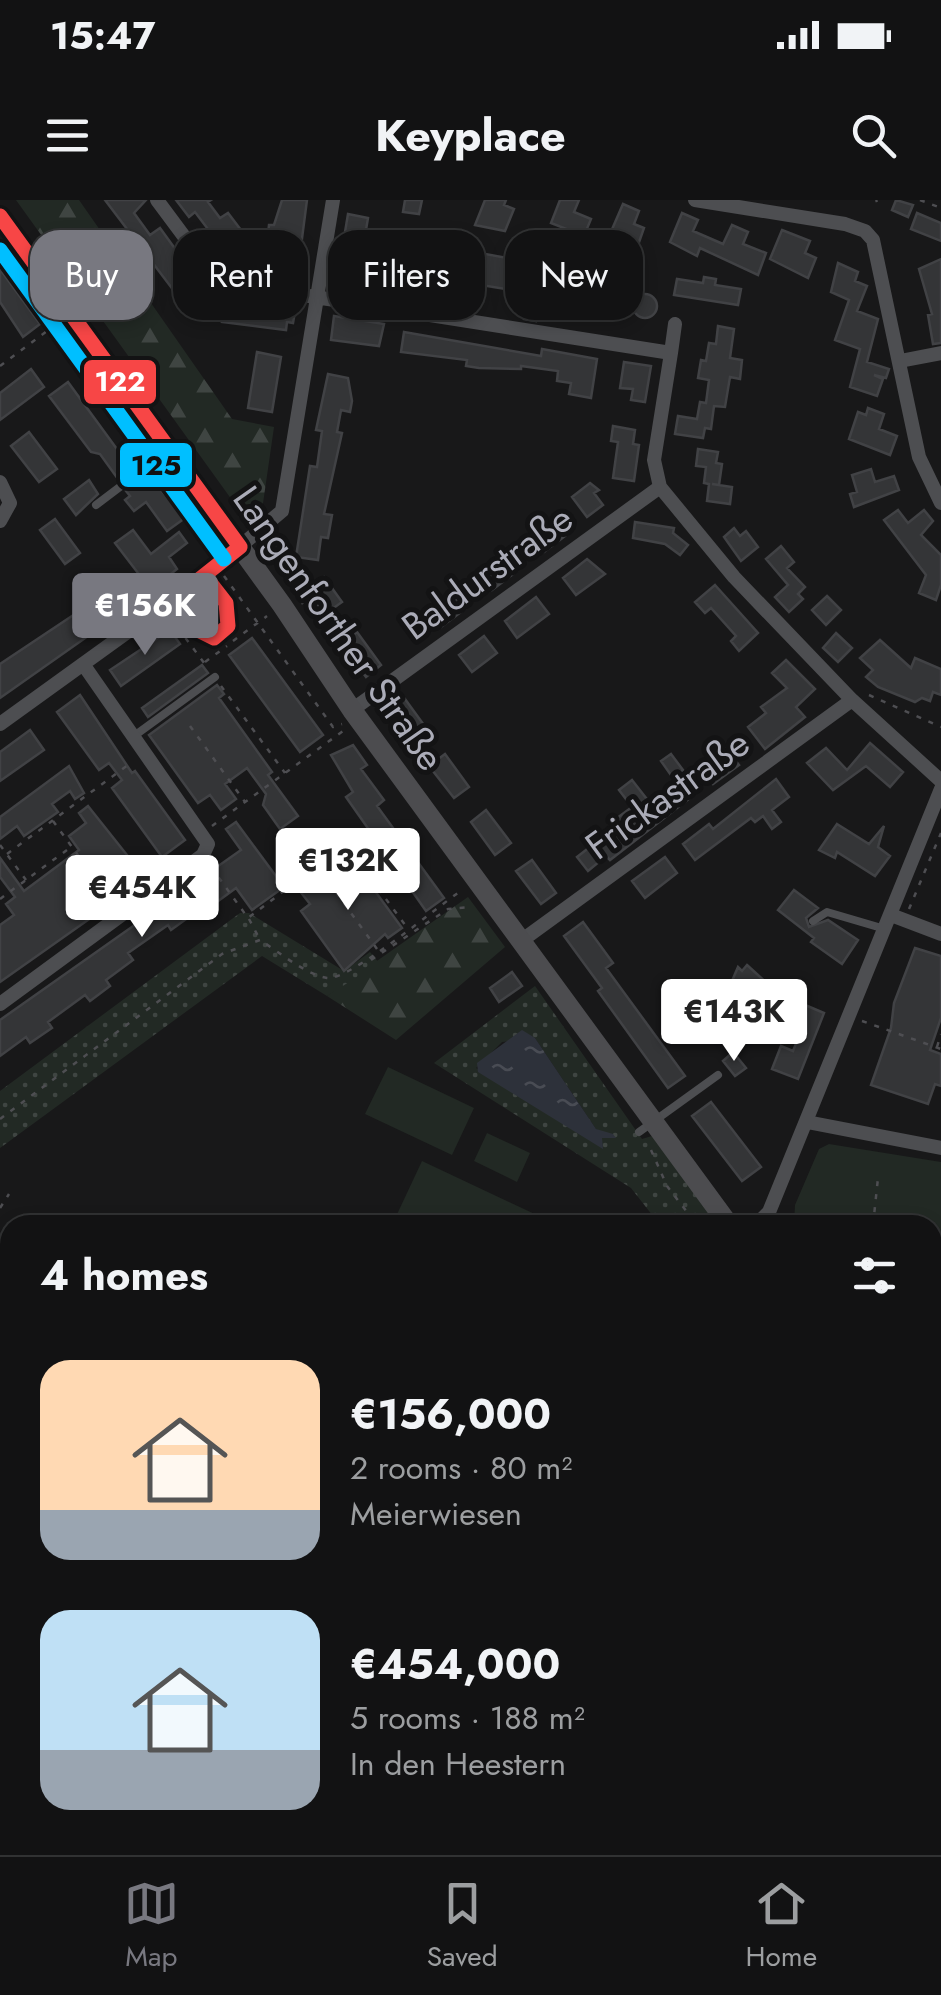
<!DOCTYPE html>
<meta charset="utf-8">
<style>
body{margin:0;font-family:Jost,sans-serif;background:#1f2021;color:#f1f3f6;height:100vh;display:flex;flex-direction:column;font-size:38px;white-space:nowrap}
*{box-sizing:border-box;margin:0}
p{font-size:32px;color:#9c9ea0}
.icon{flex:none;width:55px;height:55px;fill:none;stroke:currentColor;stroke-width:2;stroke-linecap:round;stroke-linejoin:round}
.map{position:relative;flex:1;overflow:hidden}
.sheet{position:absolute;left:0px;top:1015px;width:942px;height:640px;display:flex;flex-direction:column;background:#121213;border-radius:30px 30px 0 0;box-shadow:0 5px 15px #0003,0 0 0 2px #313233}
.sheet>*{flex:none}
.guide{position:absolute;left:30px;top:30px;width:882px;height:90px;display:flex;gap:20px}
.price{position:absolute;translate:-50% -85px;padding:0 22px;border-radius:10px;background:#fff;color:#222;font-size:32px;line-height:65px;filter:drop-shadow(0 2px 5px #0008)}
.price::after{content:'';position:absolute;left:50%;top:60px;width:30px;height:22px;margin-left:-15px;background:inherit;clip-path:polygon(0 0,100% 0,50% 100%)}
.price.current{background:#787880;color:#fff}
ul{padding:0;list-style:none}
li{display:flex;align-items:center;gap:30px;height:250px;padding:0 40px}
li span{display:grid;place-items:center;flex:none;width:280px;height:200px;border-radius:30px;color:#555}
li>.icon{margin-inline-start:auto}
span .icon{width:120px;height:120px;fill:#fffc;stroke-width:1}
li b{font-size:42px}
h2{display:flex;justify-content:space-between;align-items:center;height:120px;padding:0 40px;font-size:42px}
.pill{padding:0 35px;border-radius:30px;background:#121213;box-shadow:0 5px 15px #0003,0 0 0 2px #313233;font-size:35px;line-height:90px}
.pill.current{background:#787880;color:#fff}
.status{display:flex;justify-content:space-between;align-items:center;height:70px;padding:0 50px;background:#121213;direction:ltr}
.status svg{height:28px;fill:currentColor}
header{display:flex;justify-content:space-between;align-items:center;height:130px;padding:0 40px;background:#121213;font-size:45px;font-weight:700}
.dock{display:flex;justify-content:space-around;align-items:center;height:140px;border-top:2px solid #313233;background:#121213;font-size:28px;color:#9c9ea0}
.dock a{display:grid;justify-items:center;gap:5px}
.dock .current{color:#787880}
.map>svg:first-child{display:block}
</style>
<div class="status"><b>15:47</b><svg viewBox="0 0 49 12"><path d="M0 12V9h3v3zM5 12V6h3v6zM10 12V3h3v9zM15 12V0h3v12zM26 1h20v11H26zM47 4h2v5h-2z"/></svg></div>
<header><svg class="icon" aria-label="menu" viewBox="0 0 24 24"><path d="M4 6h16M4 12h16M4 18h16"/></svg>Keyplace<svg class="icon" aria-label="search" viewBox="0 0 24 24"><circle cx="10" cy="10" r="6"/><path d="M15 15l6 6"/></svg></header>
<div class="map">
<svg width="941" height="1655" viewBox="0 0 941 1655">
<defs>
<pattern id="forest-firs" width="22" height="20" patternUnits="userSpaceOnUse" patternTransform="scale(2.5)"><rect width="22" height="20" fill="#222924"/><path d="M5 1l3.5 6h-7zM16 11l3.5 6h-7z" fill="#3f4542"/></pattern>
<pattern id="park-dots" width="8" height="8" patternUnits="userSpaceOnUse" patternTransform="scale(2.5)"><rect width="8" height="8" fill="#222924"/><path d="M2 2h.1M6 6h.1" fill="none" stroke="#3f4542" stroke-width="1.8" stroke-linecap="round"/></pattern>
<pattern id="water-ripples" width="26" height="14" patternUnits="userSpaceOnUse" patternTransform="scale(2.5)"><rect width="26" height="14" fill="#2d313a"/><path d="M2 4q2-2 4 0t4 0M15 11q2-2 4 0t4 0" fill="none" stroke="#494c54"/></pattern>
</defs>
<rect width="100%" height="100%" fill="#181819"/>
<path fill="#222924" d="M209,391l8,20 -5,11 -9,2 -16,-16z
M388,867l86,41 -22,47 -87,-41z
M487,933l43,20 -13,29 -43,-21z
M829,944l112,18v608l-9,-1v-544h-138l1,-20 24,-56z
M422,961l136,64h-166z"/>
<path fill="url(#forest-firs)" d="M16,0h63l153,219 42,8 -13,90 -11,8z
M468,697l37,50 -109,93 -69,-44z"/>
<path fill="url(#park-dots)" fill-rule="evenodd" d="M240,713h9l95,58 26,-19 9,11 -52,33 -65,-40 -262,192v-57z
M535,786l107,153 10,-3 67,89h-59l-29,-37 -197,-125zM535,838l61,91 18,9h-13l-125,-70 26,-26z
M933,1569l8,1v85h-83v-10h74z"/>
<path fill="url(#water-ripples)" d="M522,830l13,8 61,91 17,5 3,4h-14l1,11 -125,-77 -1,-9z"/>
<path fill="#343537" stroke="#414245" stroke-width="2.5" d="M105,0h41l-12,13 16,22 10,-7 53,73 -20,15z
M176,0h35l-3,2 12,16 8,-5 16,21 -21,15 -28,-37 -6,5z
M282,0h25l-10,77 -24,-4 4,-24 -26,-4 2,-14 15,3 1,-9h5z
M405,0h17l-3,14 -16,-2z
M485,0h21l-2,5 10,4 -9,22 -30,-6z
M560,0h19l-5,12 17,7 -7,17 -33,-13z
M896,0l17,5 -5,12 -16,-7z
M623,4l16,7 -5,13 10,4 -7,20 -27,-14z
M682,13l16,7 -5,11 30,13 9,-19 16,7 -5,12 23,9 -8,22 -58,-27 -3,8 -27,-14z
M917,13l24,10v18l-30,-12z
M348,14l20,4 -2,12 32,5 -6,38 -15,-3 2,-15 -36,-11z
M782,30l28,11 -5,12 11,5 -8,20 -38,-19z
M431,44l114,21 -9,56 -12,-2 3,-20 -11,-2 1,-6 -42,-7 -3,23 -13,-2 5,-28 -48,-5 4,-27z
M941,59v84l-8,1 -5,-29 4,-1 -13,-45z
M838,63l20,9 -3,9 12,5 -10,25 21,8 -11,43 22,7 -3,9 -12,-3 9,4 -6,17 -27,-9 10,-38 -25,-9 14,-40 -18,-8z
M0,69l40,55 -17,13 -23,-35z
M570,71l47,8 -3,20 -47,-8z
M704,77l12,2 -1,6 26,4 -3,16 -64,-10 3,-16 26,4z
M633 106a12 12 0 1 1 24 0a12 12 0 1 1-24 0Z
M231,95l65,11 -3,17 -6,-1 -1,8 -64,-8 4,-25z
M334,116l50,8 -5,22 -48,-6z
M718,126l16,3 -4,29 12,2 -2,19 -10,-2 -5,30 -11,-1 -3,23 -6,-1 -2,10 -28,-4 3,-18 19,3 3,-17 6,1 3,-23 -11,-2 3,-18 5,1 3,-18 7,1z
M404,132l137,24 1,-7 55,10 -6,39 -22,-4 2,-11 -14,-2 1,-10 -37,-5v3l-42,-1 -13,-2 1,-6 -66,-8z
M257,152l24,5 -9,55 -24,-4z
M624,162l27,4 -6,36 -14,-2 2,-11 -13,-1z
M31,169l13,18 -44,33v-27z
M328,174l20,4 4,23 -2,11 -9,-2 -4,22 5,1 -18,81 8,1 -4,23 -7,-1 -3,23 -22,-3 14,-91 7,1 5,-36 -6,-1z
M68,182l54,74 12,-8 8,13 -24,18 -18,-25 -9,-2 -42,-56z
M868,208l16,6 -5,15 18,7 -7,19 -41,-16 9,-27 8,3z
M613,226l22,4 -2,14 6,1 -5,36 -21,-3 5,-36 -7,-1z
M29,232l28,37 -18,13 -28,-36z
M698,249l20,3 -2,11 6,1 -3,21 -7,-1 20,3 -2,17 -23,-3 2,-17 -5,-1 2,-16 -10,-1z
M871,269l4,13 19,-6 5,14 -45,17 -4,-13 7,-2 -5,-17z
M148,275l37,43 -18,13 -21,-29 -12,9 -9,-11 5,-4 -4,-5z
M89,280l9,14 -22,21 -12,-16z
M590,283l9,7 -5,3 9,12 -16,12 -15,-20z
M898,310l10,13 16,-13 9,11 -12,14 20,20v30l-5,15 -17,-7 7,-18 -42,-55z
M556,316l13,17 -25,19 -12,-17z
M55,319l25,34 -15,11 -25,-34z
M635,322l39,6 -1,5 15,12 -8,10 -15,-11 -32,-6z
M734,328l6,8 6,-5 12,16 -17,14 -17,-24z
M133,330l18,24 28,-22 8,11 -18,14 8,12 -26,21 -36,-47z
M781,346l13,16 -7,6 18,19 -7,7 5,5 -14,13 -14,-15 13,-12 -22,-26z
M504,354l13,17 -25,19 -12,-17z
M587,359l18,15 -29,21 -13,-17z
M324,377l18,25 -17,12 -18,-24z
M715,385l43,48 -19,18 -8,-10 5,-5 -25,-28 -6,5 -10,-11z
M452,392l13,17 -24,18 -13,-17z
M827,396l14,14 -15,15 -14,-15z
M536,397l13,17 -32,24 -12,-17z
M84,408l14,21 -98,69v-34z
M170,430l10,14 -59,42 -11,-16z
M357,432l24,33 -15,12 -25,-33z
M836,433l16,15 -14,14 -15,-14z
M484,436l13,17 -25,19 -13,-17z
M252,438l71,97 -23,17 -71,-97z
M880,440l31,28 4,-10 26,11v26l-8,-3 -3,9 -8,-3 -7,4 -37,-15 -12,-10 7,-7 -13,-12z
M786,460l29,29 -19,18 9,10 -40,32 -17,-22 18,-14 -5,-6 26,-19 -15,-15z
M202,465l6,8 -60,44 -6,-9z
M217,485l7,9 -5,4 53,74 -4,3 30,41 -18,13 -17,-24 3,-11 -19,-26 -22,16 11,15 -15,11 -11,-15 -12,8 -49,-68z
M80,495l52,78 3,-2 50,69 -23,17 -50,-69 10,-8 -13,-17 -10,7 -42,-58z
M405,499l24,33 -15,12 -25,-33z
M30,530l14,20 -44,31v-29z
M870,543l33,29 -13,15 -24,-21 -33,24 -26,-27 19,-15 21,22z
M353,545l14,20 -6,4 23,31 -7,6 67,92 -18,13 -80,-114 7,-5 -22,-37z
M725,548l14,17 -26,19 -13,-17z
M445,554l24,33 -15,11 -25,-32z
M671,554l12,16 -10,8 -12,-17z
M69,566l15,27 -9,6 -5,-8 -18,13 6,8 -34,24 -7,-10 -17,13v-22z
M776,579l13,18 -17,13 9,12 -9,7 -9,-13 -8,6 -4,-4 -56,42 -12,-16 26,-20 4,5z
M632,580l18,23 28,-21 12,16 -80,62 -4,-4 -18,15 -11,-14 36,-28 -4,-5 23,-17 -13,-17z
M88,606l58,73 -146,103v-57l14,-10 -8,-11 9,-7 -15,-20v-19l24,33 55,-41 -10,-14 17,-13 -7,-10z
M486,610l25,33 -16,12 -24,-33z
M236,622l48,65 -32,23 -16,-22 -33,24 -3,-3 -29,21 -3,-5 -40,28 5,7 -27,20 4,6 -20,15 -5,-6 -37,27 4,6 -22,15 -4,-6 -26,19v-36l241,-170 -15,-21z
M837,624l32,20 15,-18 -6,21 12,9 -15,20 -38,-24 -2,6 -16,-8z
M345,650l57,78 -14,10 -3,-4 -41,37 -43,-60 9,-7 -11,-14 16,-12 9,13 18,-14 -12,-15z
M665,657l12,16 -32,25 -13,-17z
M532,660l24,33 -15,11 -25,-33z
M794,690l24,18 -12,10 3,9 19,-7 30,20 -16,24 -31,-22 3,-4 -36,-28z
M583,722l30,41 -7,5 79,108 -17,12 -70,-97 4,-3 -38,-52z
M915,748l26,8v62l-11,32 11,4v32l-6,-2 -7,20 -57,-19 20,-57 3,-25z
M747,765l22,20 -17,40 -25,-11 9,-20 -7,-6 9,-21 4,4z
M512,772l10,14 -23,16 -9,-14z
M798,802l26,11 -26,66 -26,-10 9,-23 12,5 11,-27 -13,-5z
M733,852l13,16 -11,8 -12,-15z
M711,902l50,65 -19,14 -50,-65z"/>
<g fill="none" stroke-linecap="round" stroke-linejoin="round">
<path stroke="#4e4e52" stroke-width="2.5" stroke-dasharray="5 8" stroke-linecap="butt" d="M876,0l1,2
M920,0l21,8
M0,166l55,-41
M224,376l109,151 9,-3
M293,390l10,14
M170,417l37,50
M233,441l34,-25
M205,462l22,-16
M221,486l64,87
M869,495l72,32
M190,526l55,76
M53,621l59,81
M212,626l131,-95
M0,645l26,35
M347,647l59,79
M7,654l125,-92
M211,667l37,51 69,-52 60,83
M0,699l71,-52
M909,709l32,-76
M249,719l10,19
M371,760l77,-51 24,-2
M862,821l79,28
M937,847l4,-13
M0,919l222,-165 38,-14c19,12 45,34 67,38 22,3 110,-71 135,-88
M651,950l16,36 30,39
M0,1008l9,-14
M873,1025l5,-47
M932,1088l9,1
M932,1627l9,-2
M420,1645l3,10
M809,1655l1,-10
M854,1655l1,-10"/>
<path stroke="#4d4e51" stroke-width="8" d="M96,305l70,-53
M172,401l30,34 21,-1c16,-22 -4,-39 -17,-57
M134,536l81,-59
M813,721l14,-9 58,17
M639,932l79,-57
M0,1232l10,3
M0,1379l10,3
M0,1474l10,3
M0,1544l10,-30
M96,1655l4,-10
M170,1655l3,-10
M323,1655l4,-10
M607,1655l3,-10
M675,1655l3,-10"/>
<path stroke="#4d4e51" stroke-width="14" d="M157,0l55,74 20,10 439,69 -17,107 6,27 74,90 118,123 89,81
M695,0l150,24 20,7 8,9 46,217 22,46
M671,153l4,-29
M900,161l41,-8
M0,282l10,21 -10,18
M352,510l308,-223
M0,524l205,-148 77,-65 51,-311
M891,715l50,19
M521,741l331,-241
M0,804l203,-149 5,-11 -125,-180
M807,922l134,26
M756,1025l13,-13 172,-423"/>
<path stroke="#4c4c4f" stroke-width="20" d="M0,16l282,389 70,105 377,515
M833,1655l1,-10"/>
<g stroke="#131314" stroke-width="22">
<path id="bus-1" d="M0,16l240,331
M205,376l21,27 2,23 -14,12 -24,-12 -18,-25 68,-54"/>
</g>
<g stroke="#131314" stroke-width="22">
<path id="bus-2" d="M0,50l224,309"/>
</g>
<use href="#bus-1" stroke="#f74646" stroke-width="15"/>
<use href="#bus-2" stroke="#00bfff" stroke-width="15"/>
</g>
<g text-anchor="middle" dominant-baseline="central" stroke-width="10" stroke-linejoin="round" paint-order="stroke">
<g font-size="38" fill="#abacb8" stroke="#131314">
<text transform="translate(487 372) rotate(-36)">Baldurstraße</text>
<text transform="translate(339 428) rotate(55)">Langenforther Straße</text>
<text transform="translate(667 594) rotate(-36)">Frickastraße</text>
</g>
</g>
<g stroke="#131314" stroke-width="4">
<rect x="82" y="158" width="76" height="48" rx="10" fill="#f74646"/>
<rect x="118" y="241" width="76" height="48" rx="10" fill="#00bfff"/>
</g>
<g font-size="28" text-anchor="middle" font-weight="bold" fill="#fff">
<text x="120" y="191">122</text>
</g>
<g font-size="28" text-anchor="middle" font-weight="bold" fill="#111">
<text x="156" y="275">125</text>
</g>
</svg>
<b class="price current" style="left:145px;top:458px">€156K</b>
<b class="price" style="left:348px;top:713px">€132K</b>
<b class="price" style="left:142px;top:740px">€454K</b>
<b class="price" style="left:734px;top:864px">€143K</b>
<div class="guide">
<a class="pill current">Buy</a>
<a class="pill">Rent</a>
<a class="pill">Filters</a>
<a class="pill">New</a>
</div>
<section class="sheet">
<h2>4 homes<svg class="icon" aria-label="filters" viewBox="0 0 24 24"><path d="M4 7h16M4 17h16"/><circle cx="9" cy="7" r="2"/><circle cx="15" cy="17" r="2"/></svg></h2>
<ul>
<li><span style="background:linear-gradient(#ffd9b3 75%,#9aa5b1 0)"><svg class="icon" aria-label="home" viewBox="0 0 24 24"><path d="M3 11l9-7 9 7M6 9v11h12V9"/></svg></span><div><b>€156,000</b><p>2 rooms · 80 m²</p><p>Meierwiesen</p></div></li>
<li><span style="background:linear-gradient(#bfe0f5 70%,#9aa5b1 0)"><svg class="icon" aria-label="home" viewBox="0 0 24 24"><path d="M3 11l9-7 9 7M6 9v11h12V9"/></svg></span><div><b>€454,000</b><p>5 rooms · 188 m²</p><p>In den Heestern</p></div></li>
</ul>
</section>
</div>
<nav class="dock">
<a class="current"><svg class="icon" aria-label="map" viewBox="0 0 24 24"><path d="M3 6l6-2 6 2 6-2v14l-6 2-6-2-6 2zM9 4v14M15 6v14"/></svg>Map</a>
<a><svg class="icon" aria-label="saved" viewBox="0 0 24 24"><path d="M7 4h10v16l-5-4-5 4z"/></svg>Saved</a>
<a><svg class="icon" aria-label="home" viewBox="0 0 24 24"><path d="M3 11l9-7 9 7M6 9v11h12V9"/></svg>Home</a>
</nav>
